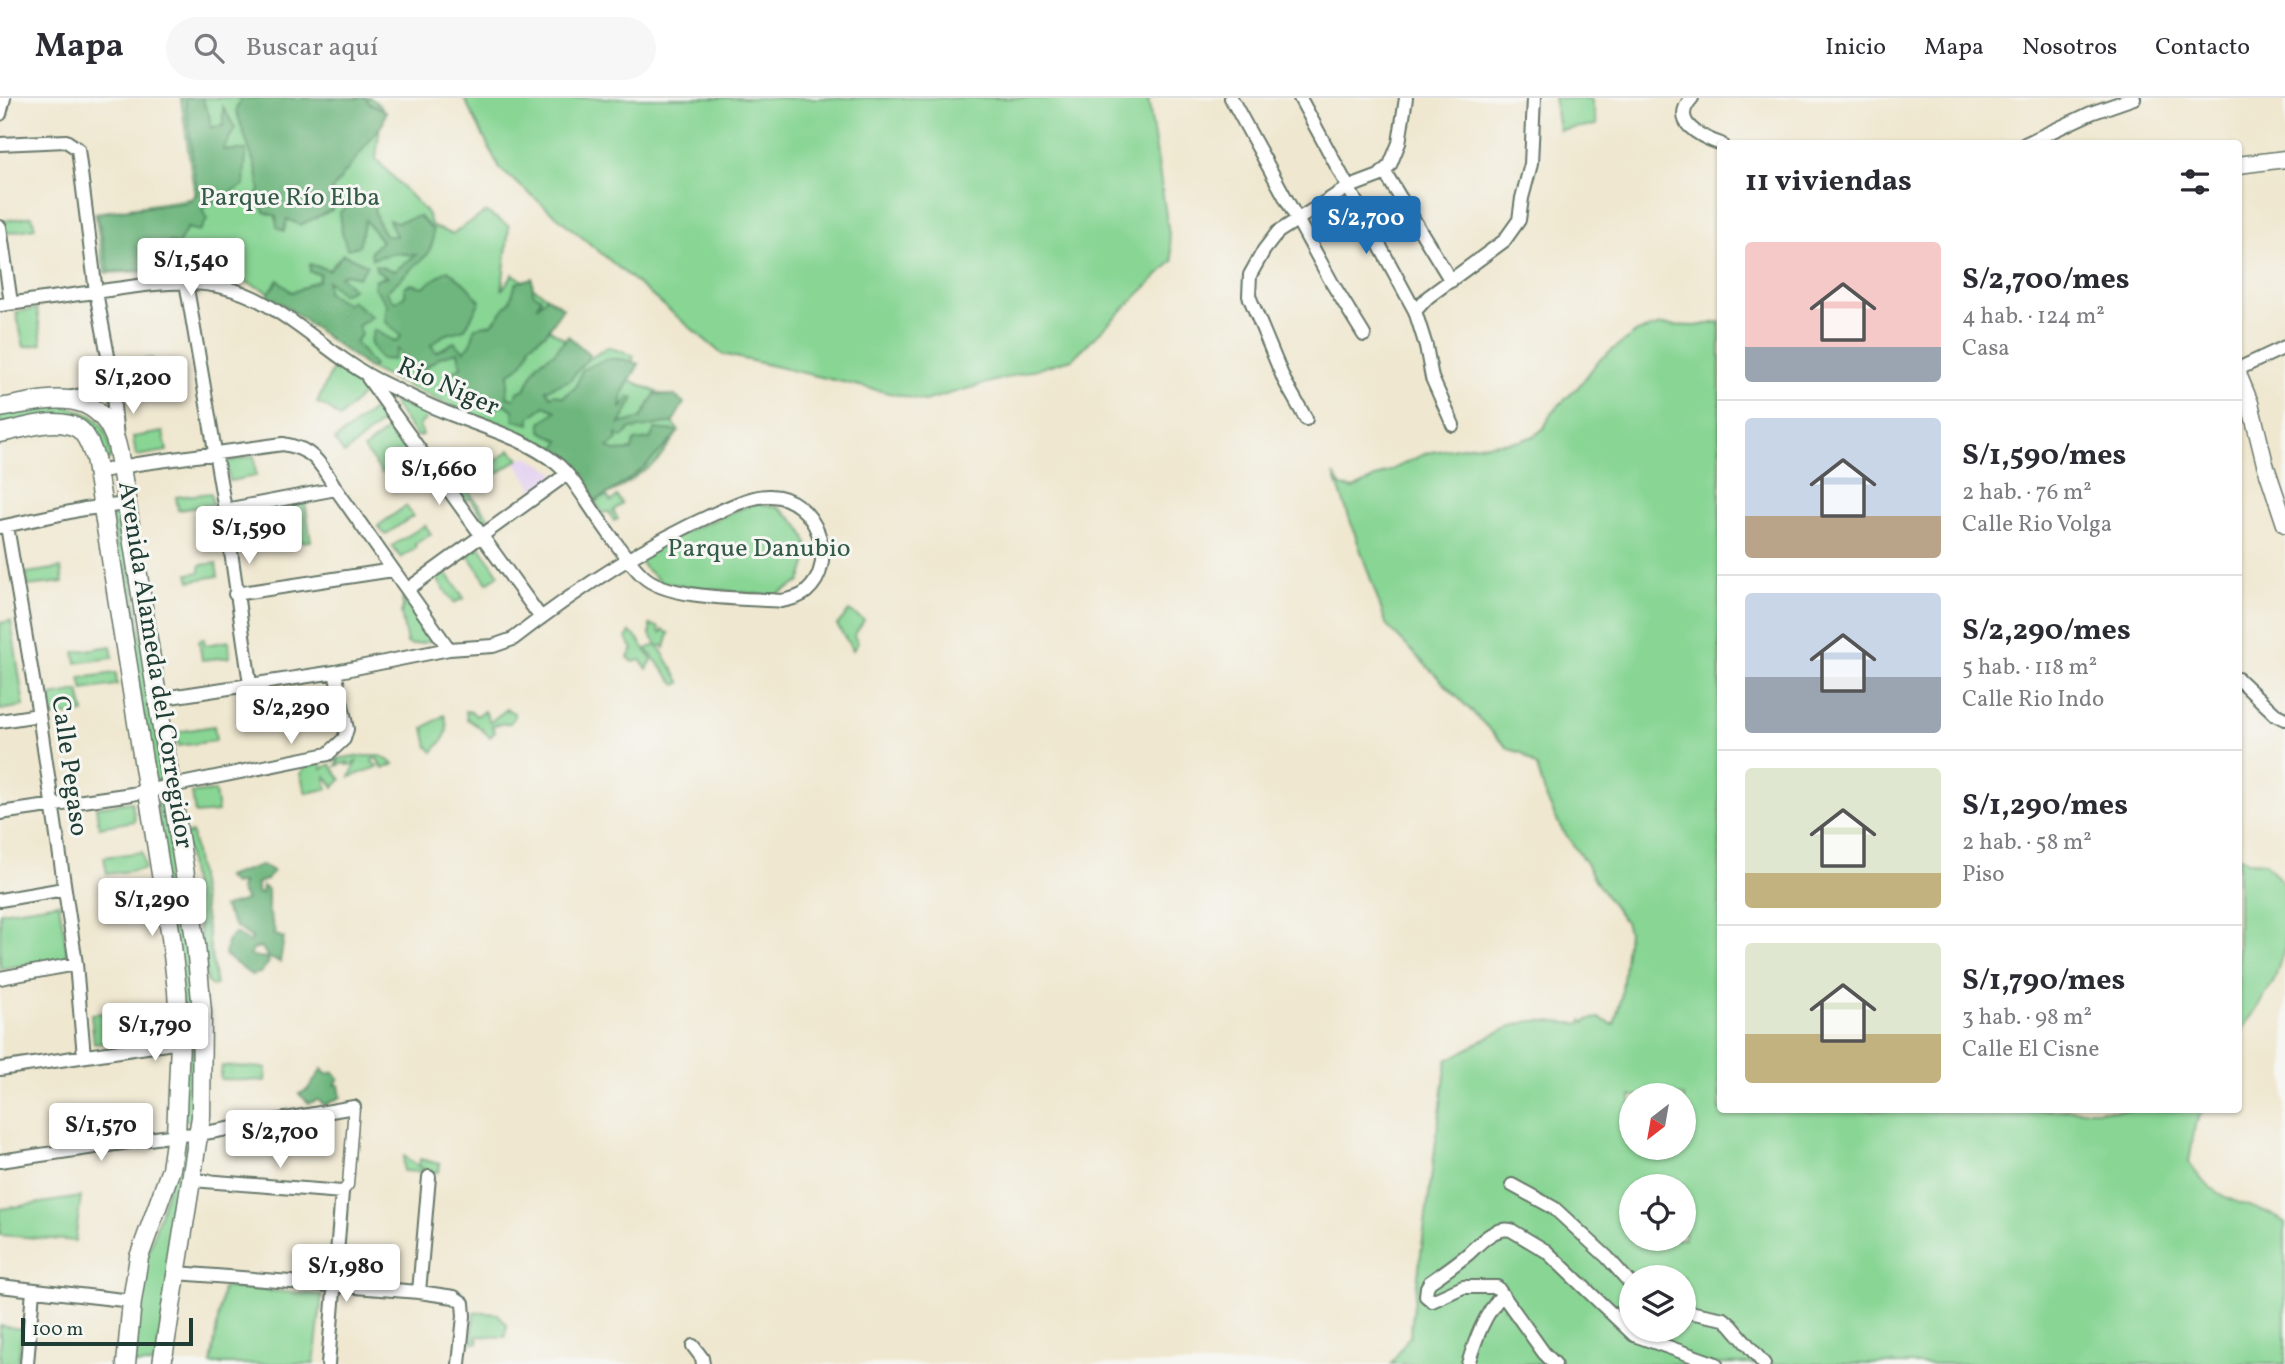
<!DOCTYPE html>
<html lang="es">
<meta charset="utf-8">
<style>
body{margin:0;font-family:Vollkorn,serif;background:#f7f7f7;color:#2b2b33;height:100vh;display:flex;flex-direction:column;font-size:26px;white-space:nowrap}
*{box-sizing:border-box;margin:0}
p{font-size:23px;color:#7c7c81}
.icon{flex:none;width:38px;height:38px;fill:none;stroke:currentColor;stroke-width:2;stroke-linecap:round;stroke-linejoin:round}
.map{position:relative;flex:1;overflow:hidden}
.drawer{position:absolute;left:1717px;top:42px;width:525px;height:973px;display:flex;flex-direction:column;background:#fff;border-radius:7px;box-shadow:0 2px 5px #0004}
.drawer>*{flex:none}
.needle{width:46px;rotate:211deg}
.tools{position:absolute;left:1619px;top:985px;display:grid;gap:14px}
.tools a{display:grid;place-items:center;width:77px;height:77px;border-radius:50%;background:#fff;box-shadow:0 2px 5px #0004;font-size:35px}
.scale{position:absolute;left:21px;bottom:18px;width:172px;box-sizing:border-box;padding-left:7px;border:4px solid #1f3d34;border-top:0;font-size:19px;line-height:24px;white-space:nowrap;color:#1f3d34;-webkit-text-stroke:5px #f6f6f2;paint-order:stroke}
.price{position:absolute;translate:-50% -60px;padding:0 16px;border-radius:7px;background:#fff;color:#222;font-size:23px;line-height:46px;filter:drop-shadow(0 2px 4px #0008)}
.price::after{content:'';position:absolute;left:50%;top:42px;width:21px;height:16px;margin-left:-10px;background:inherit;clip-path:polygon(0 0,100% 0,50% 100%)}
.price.selected{background:#1f6fb2;color:#fff}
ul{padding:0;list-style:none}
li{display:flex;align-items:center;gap:21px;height:175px;padding:0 28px}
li+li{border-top:2px solid #e1e1e2}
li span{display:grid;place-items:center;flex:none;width:196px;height:140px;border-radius:7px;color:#555}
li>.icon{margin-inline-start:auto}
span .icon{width:84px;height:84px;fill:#fffc;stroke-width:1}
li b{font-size:30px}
h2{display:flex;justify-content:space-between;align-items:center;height:84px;padding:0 28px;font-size:30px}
header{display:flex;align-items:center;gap:42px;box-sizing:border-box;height:98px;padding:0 35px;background:#fff;border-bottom:2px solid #e1e1e2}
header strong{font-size:33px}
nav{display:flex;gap:38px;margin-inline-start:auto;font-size:24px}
.search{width:490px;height:63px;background:#f7f7f7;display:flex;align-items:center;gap:18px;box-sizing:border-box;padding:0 24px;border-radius:38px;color:#7c7c81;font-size:26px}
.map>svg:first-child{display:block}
</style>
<header>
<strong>Mapa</strong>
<div class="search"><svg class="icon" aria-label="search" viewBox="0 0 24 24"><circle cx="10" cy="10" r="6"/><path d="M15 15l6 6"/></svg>Buscar aquí</div>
<nav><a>Inicio</a><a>Mapa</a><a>Nosotros</a><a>Contacto</a></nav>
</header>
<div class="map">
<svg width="2285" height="1266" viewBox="0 0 2285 1266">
<rect width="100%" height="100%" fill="#f6f6f2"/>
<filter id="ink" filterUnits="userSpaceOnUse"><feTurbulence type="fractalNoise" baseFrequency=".0143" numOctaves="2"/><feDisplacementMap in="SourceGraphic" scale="14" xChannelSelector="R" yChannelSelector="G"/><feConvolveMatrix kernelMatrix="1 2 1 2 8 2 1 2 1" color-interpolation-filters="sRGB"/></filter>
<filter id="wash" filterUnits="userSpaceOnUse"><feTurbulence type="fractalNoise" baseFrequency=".00686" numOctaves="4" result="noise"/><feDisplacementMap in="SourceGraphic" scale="28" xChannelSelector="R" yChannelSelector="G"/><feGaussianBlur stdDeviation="1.57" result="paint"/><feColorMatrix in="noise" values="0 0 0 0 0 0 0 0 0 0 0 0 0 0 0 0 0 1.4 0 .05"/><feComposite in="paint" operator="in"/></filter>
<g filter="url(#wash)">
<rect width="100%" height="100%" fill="#efe7cf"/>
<path fill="#e5d3f1" d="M526,358l28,16 1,4 -19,16 -20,-29z"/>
<path fill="#88d594" stroke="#548964" stroke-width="2" fill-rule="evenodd" d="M181,0h189l12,9 -6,52 51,54 5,13 20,8 34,-22 23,14 -7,64 11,-16 50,34 -14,21 29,19 6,14 24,-15 26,9 -7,23 48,21 -8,16 12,15 -22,30 -37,27 -20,10 7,-2 4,6 6,-6 5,8 -9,7 5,8 -4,2 -6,-10 -5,3 -8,-12 4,-3 -5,2 -21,-29 -69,-42 -134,-61 -98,-76 -40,-17 -54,-6 -73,3 -10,-60 100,-15z
M464,0h684l25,163 -101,98 -148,42 -202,-47 -222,-185z
M1554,0h37l6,27 -38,5z
M32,118l3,12 -29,5 -2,-12z
M37,211l5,35 -18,3 -8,-35z
M1720,224v788h483l-8,15 -6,38c9,13 17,23 31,31 20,13 46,13 65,29v141h-894l19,-29 37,-275c24,-12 58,-36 85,-39 17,-2 33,4 49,2l1,-3 3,3 2,-3 12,-2 15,7 7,-26 4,-37 3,-30 -3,-10 -27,-37 -13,-23 -24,-34 -14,-28 -10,-33 -15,-14 -13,-4 -122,-123 -53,-152 7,12 12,3 73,-36 43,-7 51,-5 14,-5 10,-8 8,-16 27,-26 20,-26 38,-28 24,-7 35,1zM1631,998h53v52h-53zM1631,1088h53v53h-53zM1631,1180h53v52h-53z
M152,260l2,15 -30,5 -2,-15z
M334,268l23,19 7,8 -24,25 -13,-11 -10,-4z
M393,301l38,13 -5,3v4l-7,6 4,10 -6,2 -22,-31z
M58,305c37,13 50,14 53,56l-7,2 -12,-27 -92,-8v-12z
M377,309l8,13 -41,34 -9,-14z
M391,329l20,25 -29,21 -18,-24z
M163,334l4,19 -31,5 -3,-19z
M510,352l9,9 -30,20 -6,-9z
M254,358l2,20 -26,5 -5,-19z
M455,384l3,3 4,-2 30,39 -12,4 -7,-8 9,-3 -12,-17 -5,3 -8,-7 2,-4 -7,-7z
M211,395l2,12 -35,5 -2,-13z
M305,404l6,39 -13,1 -6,-38z
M755,405c6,2 15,2 22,4 6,3 12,9 17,14 20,20 15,37 6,61l-26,14 -91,-10 -22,-4 -16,-14 -6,-8 24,-19z
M406,408l7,10 -28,19 -7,-9z
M264,411l6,34 -13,2 -6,-35z
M114,414l8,2 42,265 -3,3 -8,-1 -42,-266z
M425,427l6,9 -16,10 1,4 -15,10 -9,-12z
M478,446l21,31 -12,8 -20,-29z
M216,465l2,13 -28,5 -2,-7 12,-2v-7z
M61,470l2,14 -35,4 -2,-13z
M444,471l20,29 -10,5 -19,-27z
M402,499l31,44 -22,4 -4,-2 -6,-30 2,-7z
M849,513l15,9 -10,16 4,7 -5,7 -16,-25z
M11,523l13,85 -24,4v-87z
M650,527l9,2v4l2,2 2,-3 6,3 -4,15 -3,-3 -3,2 22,36 -5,2 -30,-36 10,-4 3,2 -9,-12z
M630,534l8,7 14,21 -5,9 -7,-9 -7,2 -5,-5 5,-8 -7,-11z
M204,541l1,6 24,-4 1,16 -28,3 -3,-20z
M111,548l2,12 -37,5 -2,-11z
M116,575l1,12 -34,5 -3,-12z
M79,593l5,22 -35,4 -3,-20z
M507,611l7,4v5l-4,5 -18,2 3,7 -5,5c-8,-7 -13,-13 -23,-18l-1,-8 6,1 4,4 9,-5 5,11z
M444,617c7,19 1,22 -11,37l-5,-5 -4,-19z
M214,628l2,15 -38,5 -2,-14z
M355,658h26l13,8 -11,5 -6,-10h-4l-1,3 6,5 -28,10 7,-17 -6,5h-4l1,-3 -12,4 3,-5h-6l3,-2z
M321,664l1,7 8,-5 11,16 -7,7 -9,-12 2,14 -21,4 -6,-19 5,-7z
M215,693l3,21 -23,2 -3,-21z
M159,700l7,2 28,169v151l-4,2 -7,-5 -26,-316z
M132,704l3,19 -36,6 -3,-20z
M192,735l24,152 -4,1 -5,-4 -22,-147z
M142,754l3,17 -38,5 -3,-17z
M2238,757l10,6 17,1 20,23v61l-11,35 -36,56z
M59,805l9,55 -68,11v-57z
M107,915l3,29 -16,2 -3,-30z
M222,968l44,2 -1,13 -45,-2z
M186,1042l4,1 -34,223h-24l7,-80 43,-143z
M404,1058l15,11 1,-8 20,5 -1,7 -6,2 -11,-5v4l-19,-1z
M81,1099l-6,44 -75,-6v-26z
M223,1189l99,8 -8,69h-103z
M474,1214l24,2 9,11 -2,12 -28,-1 -1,3 3,1 -1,3h-6z
M0,1228l22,3 -4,35h-18z"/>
<path fill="#6eb67e" stroke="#467a59" stroke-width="2" d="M185,0h19l-2,1 7,16 2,12 12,-1v-19l12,21 -12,22h23l-2,35 -42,24 5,11 -8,11 -12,-3 -9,17 -8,-3 -9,10 13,3 1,5 15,-1 -2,9 -79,4 -12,-59 92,-11 8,-9z
M241,0h125l3,5 17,8 -3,12 -51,67v20l-32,15 -13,-6 -3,12 -7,-4 -1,-11 -12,-4 -8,-17 4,-4 -3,-19 -21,-62z
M365,97l9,4c-1,13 4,26 12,37h10l-7,-16 8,2 22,-6 14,14v11l-5,13 -42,38 9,10 10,-7v-9l7,-2 11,3 25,-17 18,15 14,16 -15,28 -21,6 -13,10 5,7 18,-10 10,9 7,-7 4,-17 17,-3 18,-23 6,-18 16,-5 1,15 8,5 -4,9 10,-10 16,11 -17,25 -16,12c0,11 -11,25 -21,28l-2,24 7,2 5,-8 6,-2 13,-26 16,-10 14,-17 22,19 -20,25 -24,10 5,6 4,-2 8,3 13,-10 6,-17c24,-12 31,-15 57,-6l-16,28 -2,17 8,-12 5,1 -14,26 21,-6 14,-24 20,2 9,7 -12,20c-15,0 -27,6 -42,6l-7,9 -7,-4 1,6 -9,7 6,4 18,-1 2,-9 16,-2 5,-10 24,2c-26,30 -50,52 -85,70l-19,-32 -21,-18 6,-10 -19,-10v-8l15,-12 -11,-5 -15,11v7l-16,-4 -1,-10 -8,-6 -13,5 -42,-19 -1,-17 12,-6 -3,-15 -18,5 -23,17 -20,-25 -4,11 -13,-1 -10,-16 4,-13 22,12 5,-6 -16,-15 2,-17 -13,-17 2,-8 11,-2 -11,-7 -1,-5 19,6 22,-16 -22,-2 -22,6 -1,-8 11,-10 -17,-21 -6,26 -12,3 -5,-17 -2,-20z
M343,156l24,11 -8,12 -14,-3 -5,2 13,13 -11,5 -15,-13v12l20,11 4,-4 21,17 -14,9 3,9 -6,7 19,24 -4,3 -85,-63 -18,-10 11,-16 13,12c14,-2 18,-10 27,-11l2,-7 -10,-2v-8l19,6z
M261,767l12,6 -6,9 -10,3v10l4,1 1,-8 6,4v19l7,22 -2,3 11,4 -4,24 -11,-4 -8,-11 -8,2 -3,7 17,2 2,4 -9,11 -9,2 -26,-20 2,-14 8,-8 14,9 3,-4 -17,-12 -12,-19 23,-7 -6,-10 2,-7 -9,1 -7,-7z
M322,971l4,5 8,-2 5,6 -4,7h4l2,12 -16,8 -7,-5 -9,3 -10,-9 8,-4z"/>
</g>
<g filter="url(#ink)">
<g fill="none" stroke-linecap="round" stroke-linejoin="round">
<g stroke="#68786a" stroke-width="13">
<path id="pedestrian" d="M342,1094l6,-7 6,-78"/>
</g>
<g stroke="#68786a" stroke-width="16">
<path id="minor" d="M1231,0l101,185 32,52
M1300,0l115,213
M1692,0c-23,24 9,39 29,46
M0,16l4,-16
M0,46l66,-3 12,8 18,143 15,80 6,67
M2025,46l66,-31 43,-15
M1384,73l67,110
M0,129l11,76
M186,184l39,228 25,174
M0,207c32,-4 63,-9 95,-13 56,-8 112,-20 165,9 43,23 80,62 123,82 21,10 41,21 62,29 37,15 80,26 111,51 18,15 31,40 45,59 13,18 26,39 42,54 25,24 104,22 139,25 8,-2 17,-3 24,-9 35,-30 9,-95 -35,-96 -18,-1 -39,10 -55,17 -74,33 -140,77 -203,126l-20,7 -44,3 -114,23 -178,27
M2238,271l47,-22
M368,280l173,240
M68,300l44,-10
M1306,321l-22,-39 -35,-84 1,-21 14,-25 14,-18 69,-44 32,-12 11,-11 9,-22 7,-45
M1453,327l-21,-47 -6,-32 -11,-35 13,-14 76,-56 15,-21 3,-22 9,-34 3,-66
M98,374l39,-8 146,-20c31,5 38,20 53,45l113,160
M225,412l111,-21
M7,428l32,189 37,249 8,92
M0,429l84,-18 43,-5
M408,491l159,-115
M235,496l158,-24
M2238,581l37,35 10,5
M0,623l39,-6
M0,715l132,-19 196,-40 16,-15 3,-10 -12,-57
M0,802l64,-11
M0,880l76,-14
M0,971l180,-27
M0,1063l176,-26 23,-1 155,-27
M192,1082l150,12 -14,172
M1512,1087l42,23 53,49 24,27
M177,1175l242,19 35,5 9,6 1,13 -5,48
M0,1188l132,15
M419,1194l10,-115
M1684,1213l40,8 7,6 33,39
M693,1248l9,12 1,6
M27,1266l6,-74
M1468,1266c8,-26 16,-49 34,-69
M1555,1266l-11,-11 -47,-66h-34l-31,14 -6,-5 1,-9 3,-5c13,-9 26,-18 38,-28 11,-10 26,-28 43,-24l35,21 88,84 82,29"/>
</g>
<g stroke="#68786a" stroke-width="19">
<path id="tertiary" d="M2238,67l47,-6
M2238,276l12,29 15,61 20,60"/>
</g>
<g stroke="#68786a" stroke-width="21">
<path id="secondary" d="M0,310c41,-7 92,-24 113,26 5,10 6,22 8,33l75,478 6,67 -1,105 -39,247
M0,335c22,-4 58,-18 79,-4 9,7 12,19 16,29l76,479 6,54 3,51 -4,93 -5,34 -32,88 -7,44 -6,63"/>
</g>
<use href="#pedestrian" stroke="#fff" stroke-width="10"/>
<use href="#minor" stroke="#fff" stroke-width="12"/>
<use href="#tertiary" stroke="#fff" stroke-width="16"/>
<use href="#secondary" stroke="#fff" stroke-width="18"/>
</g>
</g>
<g text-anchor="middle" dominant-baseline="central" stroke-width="6" stroke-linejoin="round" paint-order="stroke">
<g font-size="26" fill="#345b47" stroke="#f6f6f2">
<text x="290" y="100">Parque Río Elba</text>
<text x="759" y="451">Parque Danubio</text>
</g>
<g font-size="26" fill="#1f3d34" stroke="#f6f6f2">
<text transform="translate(448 289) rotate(24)">Rio Niger</text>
<text transform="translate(155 567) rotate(81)">Avenida Alameda del Corregidor</text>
<text transform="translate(69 668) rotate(82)">Calle Pegaso</text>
</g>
</g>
</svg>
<div class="tools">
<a><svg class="needle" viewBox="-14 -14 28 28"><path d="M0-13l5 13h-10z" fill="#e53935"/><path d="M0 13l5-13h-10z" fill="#7c7c81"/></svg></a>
<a><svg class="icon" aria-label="locate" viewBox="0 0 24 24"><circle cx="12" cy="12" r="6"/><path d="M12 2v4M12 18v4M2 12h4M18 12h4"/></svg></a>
<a><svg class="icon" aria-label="layers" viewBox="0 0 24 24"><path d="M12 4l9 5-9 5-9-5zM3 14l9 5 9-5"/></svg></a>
</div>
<div class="scale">100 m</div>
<b class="price selected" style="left:1366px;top:158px">S/2,700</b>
<b class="price" style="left:191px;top:200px">S/1,540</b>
<b class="price" style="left:133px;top:318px">S/1,200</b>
<b class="price" style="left:439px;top:409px">S/1,660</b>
<b class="price" style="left:249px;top:468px">S/1,590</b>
<b class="price" style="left:291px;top:648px">S/2,290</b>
<b class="price" style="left:152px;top:840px">S/1,290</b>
<b class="price" style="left:155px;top:965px">S/1,790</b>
<b class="price" style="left:101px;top:1065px">S/1,570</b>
<b class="price" style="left:280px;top:1072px">S/2,700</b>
<b class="price" style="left:346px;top:1206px">S/1,980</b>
<section class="drawer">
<h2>11 viviendas<svg class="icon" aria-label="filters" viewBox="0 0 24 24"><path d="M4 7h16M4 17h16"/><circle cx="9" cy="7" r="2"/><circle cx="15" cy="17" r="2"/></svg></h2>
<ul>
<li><span style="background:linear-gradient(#f6c9c9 75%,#9aa5b1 0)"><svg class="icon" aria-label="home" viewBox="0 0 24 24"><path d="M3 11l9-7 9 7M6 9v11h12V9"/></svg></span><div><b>S/2,700/mes</b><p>4 hab. · 124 m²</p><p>Casa</p></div></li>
<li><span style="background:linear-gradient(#c9d6e8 70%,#b9a48a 0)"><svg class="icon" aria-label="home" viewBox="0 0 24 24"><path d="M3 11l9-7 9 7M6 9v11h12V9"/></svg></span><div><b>S/1,590/mes</b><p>2 hab. · 76 m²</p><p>Calle Rio Volga</p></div></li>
<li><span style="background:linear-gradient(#c9d6e8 60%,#9aa5b1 0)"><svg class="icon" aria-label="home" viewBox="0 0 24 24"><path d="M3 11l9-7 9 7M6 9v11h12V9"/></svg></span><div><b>S/2,290/mes</b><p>5 hab. · 118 m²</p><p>Calle Rio Indo</p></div></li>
<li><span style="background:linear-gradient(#dfe7d0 75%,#c2b280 0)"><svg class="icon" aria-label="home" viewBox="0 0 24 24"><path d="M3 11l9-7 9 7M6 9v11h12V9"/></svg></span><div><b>S/1,290/mes</b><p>2 hab. · 58 m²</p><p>Piso</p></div></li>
<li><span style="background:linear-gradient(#dfe7d0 65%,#c2b280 0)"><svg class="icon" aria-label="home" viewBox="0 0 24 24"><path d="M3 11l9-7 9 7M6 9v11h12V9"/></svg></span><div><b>S/1,790/mes</b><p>3 hab. · 98 m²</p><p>Calle El Cisne</p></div></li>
</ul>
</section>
</div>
